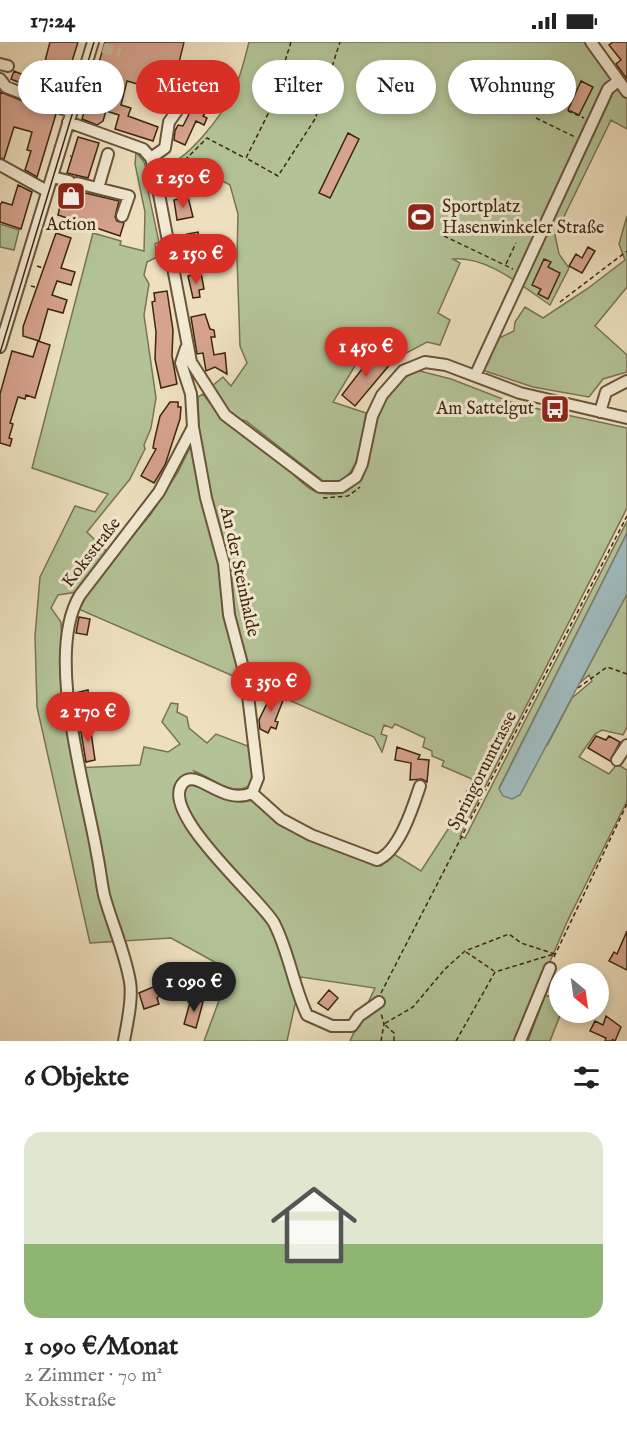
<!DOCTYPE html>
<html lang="de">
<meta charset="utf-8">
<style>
body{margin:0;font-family:"IM FELL English",serif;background:#f2f2f2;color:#222;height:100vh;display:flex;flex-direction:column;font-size:22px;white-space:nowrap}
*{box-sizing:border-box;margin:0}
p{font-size:20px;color:#767676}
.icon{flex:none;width:33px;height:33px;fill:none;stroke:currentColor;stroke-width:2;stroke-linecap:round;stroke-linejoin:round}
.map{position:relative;height:999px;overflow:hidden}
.panel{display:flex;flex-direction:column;background:#fff;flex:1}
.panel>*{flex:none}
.hud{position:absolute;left:18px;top:18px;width:591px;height:54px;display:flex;gap:12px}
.needle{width:39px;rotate:151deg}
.buttons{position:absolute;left:549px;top:921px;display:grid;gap:12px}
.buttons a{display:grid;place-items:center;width:60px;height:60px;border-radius:50%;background:#fff;box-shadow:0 3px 9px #0003;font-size:30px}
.price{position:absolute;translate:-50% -51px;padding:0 14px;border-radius:21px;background:#d93025;color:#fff;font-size:20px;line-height:39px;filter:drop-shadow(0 2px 3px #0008)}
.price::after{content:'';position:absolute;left:50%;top:36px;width:18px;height:14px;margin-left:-9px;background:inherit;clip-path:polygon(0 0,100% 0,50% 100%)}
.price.selected{background:#222;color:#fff}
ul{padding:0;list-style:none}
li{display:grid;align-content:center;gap:12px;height:318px;padding:0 24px}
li+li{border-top:2px solid #e0e0e0}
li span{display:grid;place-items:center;height:186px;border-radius:18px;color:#555}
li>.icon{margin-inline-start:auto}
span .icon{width:108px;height:108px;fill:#fffc;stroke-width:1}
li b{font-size:26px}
h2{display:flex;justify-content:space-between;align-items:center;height:72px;padding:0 24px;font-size:26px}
.tag{padding:0 21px;border-radius:27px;background:#fff;box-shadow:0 3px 9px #0003;font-size:21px;line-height:54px}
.tag.selected{background:#d93025;color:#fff}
.status{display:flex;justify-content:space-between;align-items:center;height:42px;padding:0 30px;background:#fff;direction:ltr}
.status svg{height:16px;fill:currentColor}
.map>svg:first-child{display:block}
</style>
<div class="status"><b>17:24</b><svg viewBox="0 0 49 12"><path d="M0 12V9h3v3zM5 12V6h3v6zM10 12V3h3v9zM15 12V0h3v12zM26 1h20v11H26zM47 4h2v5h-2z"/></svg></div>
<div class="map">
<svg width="627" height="999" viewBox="0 0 627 999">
<rect width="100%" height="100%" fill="#eee0bf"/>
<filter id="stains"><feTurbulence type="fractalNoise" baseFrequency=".00333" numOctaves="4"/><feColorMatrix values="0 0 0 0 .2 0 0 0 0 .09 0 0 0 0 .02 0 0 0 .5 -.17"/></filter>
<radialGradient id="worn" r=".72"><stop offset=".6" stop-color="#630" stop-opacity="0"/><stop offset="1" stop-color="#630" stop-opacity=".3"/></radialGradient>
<path fill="#b3c397" stroke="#787453" stroke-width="1.5" d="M249,0h338l40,55v32l-16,-9 -56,115 4,19 10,14 -19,37c-27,-18 -62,-49 -97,-46l7,4 -22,50 12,7 -10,25 -13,-3 -34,18 -23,-19 -37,61 33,11c-5,26 -5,70 -39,71l-81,-63c-15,-3 -27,-22 -35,-34l12,-10 8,9 16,-23 -7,-17 -3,-89 1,-43 -8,-29 -27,-15 -38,7 -3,-10c25,-5 61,-53 72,-76 7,-16 11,-33 15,-49z
M136,110l8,10 8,27 -4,2 11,51 -4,2 2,13 -10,5 -3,13 5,9 -5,31 12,83 -5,30 -7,17 1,4 -15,30 -43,53 21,21 -31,39 -19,3 -7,13 10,14 3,74 11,72 65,-3 4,-18 24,5 12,-8 -18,-22 9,-19 7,1 -1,8 10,5 2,11 18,15 9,-9 37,14 2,18 -4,18c-18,15 -40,-7 -57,-13l4,6 -2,7 35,17 22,-1 123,65 5,1 11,-13 29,18 33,-51 18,-41 -30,-13 2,-5 -12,-5v-5l-9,-4 2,-9 -30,-14 -3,4 -8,-3 -3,9 6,2 -5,16 -8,-15 -298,-129 23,-32 52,-62 27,-42 21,-43 -1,-32 5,-3c23,33 51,48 82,73 9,7 21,22 32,25 57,16 50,-55 65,-86 8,-16 19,-27 34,-36l35,9 65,25 111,24v80l-167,328 5,2 162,-317v12l-128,255 49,-44 24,-46 20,-17 -3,-6 -9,8 47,-89v133l-4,8 -21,-5 -7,4 -16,23 30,17 8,-10 10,6v31l-60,121 -51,119h-166l25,-53 -74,-11 -14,64h-83l16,-43 -3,-4 5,-28 -51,-28 -81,5 -53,-236 -2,-71 5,-59 35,-71 20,6 13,-18 -76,-26 61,-235 28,8 -1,4 24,6 1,-39 -10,-48z
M627,174v71l-32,39 32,29v17l-24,7 -14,18 -56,-10 -51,-17 13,-30 19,-9 1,-9 10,-15 18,11 44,-29 38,-29 -6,-16z
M0,182l19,6 -5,20 -14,-3z
M545,953l14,5 2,13 -11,28h-22z"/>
<path fill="#9fbabd" stroke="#787f77" stroke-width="1.5" d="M627,491v61l-107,201 -8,4 -9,-3 -4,-7z"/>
<path fill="#d6a38e" stroke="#3d260f" stroke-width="1.5" d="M50,0h28l-18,58 -49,-21 3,-8 22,9 5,-19h4z
M105,0h79l-7,29 -23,-6 -4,15 -7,-2 -2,7 -14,-4 -6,24 10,3 -3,8 30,11 -5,14 -38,-12 4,-14 -13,-4 -3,10 -6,4 -15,-6z
M613,0h14v37l-11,-15 5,-4 -12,-15z
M581,39l12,6 -14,28 -11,-5z
M0,50l56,22 -19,63 -12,-7 6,-19 -4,-1 5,-18 -18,-5 -10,32 -4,-1z
M193,64l13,6 -3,4 4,2 -3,7 -8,-4 -11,24 -11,-5 1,-9 3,-6 5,1z
M348,91l11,6 -29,59 -11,-5z
M78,95l21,6 -11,35 -21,-5z
M18,143l14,7 -11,37 -21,-7v-17l2,-3 10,3z
M64,146l55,13 -4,16 2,4 7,2 -4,13 -62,-21z
M188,155l5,20 -16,3 -3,-20z
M198,190l4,24 -11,1 -4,-23z
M56,191l15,5 -10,30 14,4 -4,13 -14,-4 -5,14 15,5 -4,13 -15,-4 -9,32 -16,-5v-9z
M588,205l7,4 -13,22 -13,-7 7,-12 6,4z
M544,217l7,3 -3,5 12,6 -12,26 -10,-5 3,-5 -9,-4z
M201,231l3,16 -5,1 1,7 -7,1 -5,-22z
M167,249l6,39 -1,26 5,28 -16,4 -6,-29 1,-27 -4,-30 3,-1 -1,-8z
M205,272l5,15 4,1 1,7h-4l3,18 11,-2 2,21 -12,-7 -9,4 -3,-18 -6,1 -6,-37z
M38,299l12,4 -15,53 -9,-3 -1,4 -7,-2 -8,26 3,1 -4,14 3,1 -2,7 -10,-3v-49l12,-43 21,6z
M376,309l15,12 -36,43 -13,-11z
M170,360h8v5h3l-1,12 -15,46 -11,18 -13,-7 15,-27 -3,-1 1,-6 6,-26z
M79,575l11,2 -3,16 -11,-2z
M88,648l3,17 -14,2 -2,-16z
M272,651l12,5 -9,23 3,1 -2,7 -5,-2 -3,6 -8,-4 -1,-9z
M90,683l5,35 -9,2 -6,-36z
M596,694l10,4 3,-4 11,6 -10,19 -22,-13z
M397,705l23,8 -2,4 11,1 -2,22 -5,-3 -12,1 1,-17 -16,-3z
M627,889v39l-18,-9 5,-9 3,2z
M172,937l1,3 10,3 -2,8 -9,-2 -10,3 -5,4 2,6 -15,5 -5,-16z
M329,948l9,8 -10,12 -10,-7z
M191,957l12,3 -7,26 -12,-4z
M606,974l15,11 -6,14h-10l1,-3 -16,-7 5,-10 8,4z"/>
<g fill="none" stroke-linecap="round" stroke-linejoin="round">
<path stroke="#cbbb9c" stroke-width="10" stroke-dasharray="10 5" stroke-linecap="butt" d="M103,6l17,5"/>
<g stroke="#69543b" stroke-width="14">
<path id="minor" d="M591,0l36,50
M0,22l8,2
M0,37l6,8 65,25
M68,80l75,27 8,9 4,15 36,189 34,53 95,72h21l15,-10 6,-13 10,-48 10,-21 21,-24 22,-9 21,3 74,28 107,25
M151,116l14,-10 4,-26 15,-21 5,-14
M0,123l47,26
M52,135l17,4
M77,141l52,13 -7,20
M98,146l10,-34
M0,305l93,-305
M475,334l133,-287 10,-8
M600,370l6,-20 21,-11
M193,385l13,71 18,66 5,51 17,64 12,99 -6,15c-29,13 -54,-24 -68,-11 -29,28 78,118 90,141 15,29 19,62 33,92l25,11h20l7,-10 20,-14
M617,718l10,-15
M252,751l29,26 30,16 66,25c22,-8 36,-53 43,-74
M124,999c3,-17 9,-42 6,-59 -5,-30 -18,-58 -26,-87 -3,-14 -4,-27 -7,-41 -11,-66 -53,-200 -17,-259l79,-103 34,-65 -2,-33 -10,-31 5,-15
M520,999l30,-73"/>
</g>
<path stroke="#3d260f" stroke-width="1.5" stroke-dasharray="4.5 3" stroke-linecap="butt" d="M291,0l-21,68 -24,48 32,18 37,-57 25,-77
M568,69l16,7
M536,76l39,19
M70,114h1
M165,128l15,-5 27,-27 38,20
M444,194l69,33
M506,222l10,-21
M37,224l6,2
M31,244l4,1
M560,260l67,-51
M323,456l25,-2 12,-9
M578,646l29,-21 20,7
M466,910l28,19
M554,915l73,-153
M381,951l246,-477
M612,997l3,2
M381,999l3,-17 -3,-11
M394,999v-8l-10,-9 29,-17 32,-38 20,-18 44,-17 12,9 34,11
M456,999l39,-69 59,-18"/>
<use href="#minor" stroke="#f4ebd5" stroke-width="10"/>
<path stroke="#3d260f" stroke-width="1.5" d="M0,311l94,-311"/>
</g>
<defs>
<g id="shop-square" transform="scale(1.5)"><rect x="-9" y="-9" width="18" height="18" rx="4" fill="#8f2418" stroke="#f4ebd5"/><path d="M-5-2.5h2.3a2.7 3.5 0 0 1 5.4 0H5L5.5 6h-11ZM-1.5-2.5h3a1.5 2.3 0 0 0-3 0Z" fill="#fff"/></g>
<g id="stadium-square" transform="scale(1.5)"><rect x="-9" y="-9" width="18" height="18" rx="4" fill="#8f2418" stroke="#f4ebd5"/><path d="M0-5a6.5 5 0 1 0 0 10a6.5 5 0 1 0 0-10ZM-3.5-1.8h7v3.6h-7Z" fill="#fff"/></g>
<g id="bus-square" transform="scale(1.5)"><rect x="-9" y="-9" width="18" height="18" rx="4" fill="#8f2418" stroke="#f4ebd5"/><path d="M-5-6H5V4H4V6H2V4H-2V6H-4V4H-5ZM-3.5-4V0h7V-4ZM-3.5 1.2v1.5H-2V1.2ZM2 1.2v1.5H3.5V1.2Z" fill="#fff"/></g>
</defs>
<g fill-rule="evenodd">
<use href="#shop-square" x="71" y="154"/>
<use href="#stadium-square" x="421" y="175"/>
<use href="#bus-square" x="555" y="367"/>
</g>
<g text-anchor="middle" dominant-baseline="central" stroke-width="6" stroke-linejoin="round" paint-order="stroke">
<g font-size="18" fill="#3d260f" stroke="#f4ebd5" text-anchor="start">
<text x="442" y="165">Sportplatz<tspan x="442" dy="21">Hasenwinkeler Straße</tspan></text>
<text x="71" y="183" text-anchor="middle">Action</text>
<text x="534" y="367" text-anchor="end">Am Sattelgut</text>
</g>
<g font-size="18" fill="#3d260f" stroke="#f4ebd5">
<text transform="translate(92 511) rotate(-52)">Koksstraße</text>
<text transform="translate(239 530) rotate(78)">An der Steinhalde</text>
<text transform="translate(483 729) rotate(-63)">Springorumtrasse</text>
</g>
</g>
<rect width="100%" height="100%" filter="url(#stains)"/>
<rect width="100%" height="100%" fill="url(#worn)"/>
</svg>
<div class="buttons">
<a><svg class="needle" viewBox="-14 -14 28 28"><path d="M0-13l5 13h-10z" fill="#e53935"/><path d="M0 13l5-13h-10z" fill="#767676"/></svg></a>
</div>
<b class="price" style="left:183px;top:167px">1 250 €</b>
<b class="price" style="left:196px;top:243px">2 150 €</b>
<b class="price" style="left:366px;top:336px">1 450 €</b>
<b class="price" style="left:271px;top:671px">1 350 €</b>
<b class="price" style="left:88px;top:701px">2 170 €</b>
<b class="price selected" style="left:194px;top:971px">1 090 €</b>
<div class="hud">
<a class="tag">Kaufen</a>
<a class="tag selected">Mieten</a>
<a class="tag">Filter</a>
<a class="tag">Neu</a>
<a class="tag">Wohnung</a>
</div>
</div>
<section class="panel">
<h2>6 Objekte<svg class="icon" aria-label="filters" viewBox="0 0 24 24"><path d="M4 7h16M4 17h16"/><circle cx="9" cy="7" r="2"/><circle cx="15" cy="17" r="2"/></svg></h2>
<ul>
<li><span style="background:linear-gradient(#dfe7d0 60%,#8fb573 0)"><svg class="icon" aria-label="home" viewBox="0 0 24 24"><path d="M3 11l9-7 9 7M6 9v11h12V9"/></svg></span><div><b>1 090 €/Monat</b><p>2 Zimmer · 70 m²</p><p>Koksstraße</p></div></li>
</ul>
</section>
